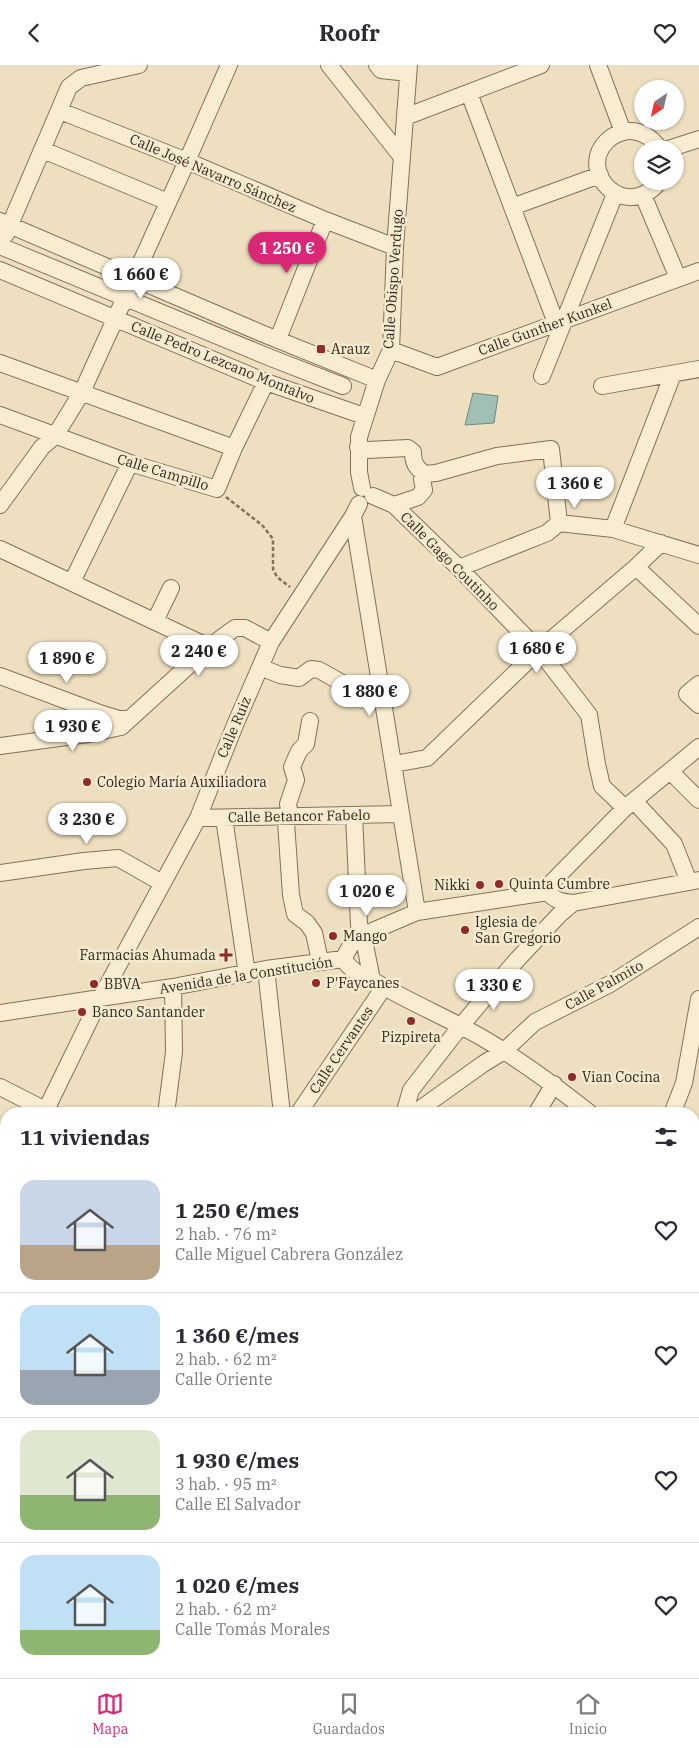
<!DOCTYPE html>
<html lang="es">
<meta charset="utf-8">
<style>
body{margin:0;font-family:"IBM Plex Serif",serif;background:#f2f2f3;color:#2b2b33;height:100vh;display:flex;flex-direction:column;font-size:19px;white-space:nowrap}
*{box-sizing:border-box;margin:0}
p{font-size:16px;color:#7c7c81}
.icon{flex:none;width:28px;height:28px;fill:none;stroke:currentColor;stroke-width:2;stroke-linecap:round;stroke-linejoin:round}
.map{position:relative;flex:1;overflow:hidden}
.details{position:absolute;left:0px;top:1042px;width:700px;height:571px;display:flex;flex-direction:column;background:#fff;border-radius:20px 20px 0 0;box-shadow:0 1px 4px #0004}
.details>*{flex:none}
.needle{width:32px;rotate:214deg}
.buttons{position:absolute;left:634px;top:15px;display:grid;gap:10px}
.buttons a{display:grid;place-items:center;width:50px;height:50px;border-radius:50%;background:#fff;box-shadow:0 1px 4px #0004;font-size:25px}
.price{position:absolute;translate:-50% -42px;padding:0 11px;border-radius:18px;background:#fff;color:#222;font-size:16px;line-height:32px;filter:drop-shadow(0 1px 2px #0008)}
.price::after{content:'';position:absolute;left:50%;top:30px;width:15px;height:11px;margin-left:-8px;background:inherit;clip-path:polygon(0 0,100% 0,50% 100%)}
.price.current{background:#db2777;color:#fff}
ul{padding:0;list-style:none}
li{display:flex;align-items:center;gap:15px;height:125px;padding:0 20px}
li+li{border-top:1px solid #e1e1e2}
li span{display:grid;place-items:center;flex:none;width:140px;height:100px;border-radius:15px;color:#555}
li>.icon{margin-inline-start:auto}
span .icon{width:60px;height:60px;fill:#fffc;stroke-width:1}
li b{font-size:21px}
h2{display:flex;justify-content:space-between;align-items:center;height:60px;padding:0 20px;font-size:21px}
header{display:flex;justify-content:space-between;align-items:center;height:65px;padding:0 20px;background:#fff;font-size:22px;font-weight:700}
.dock{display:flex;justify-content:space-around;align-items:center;height:70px;border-top:1px solid #e1e1e2;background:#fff;font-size:14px;color:#7c7c81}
.dock a{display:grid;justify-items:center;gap:2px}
.dock .current{color:#db2777}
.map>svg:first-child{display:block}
</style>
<header><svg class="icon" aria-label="back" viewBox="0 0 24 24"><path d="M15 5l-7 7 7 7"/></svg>Roofr<svg class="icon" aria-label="heart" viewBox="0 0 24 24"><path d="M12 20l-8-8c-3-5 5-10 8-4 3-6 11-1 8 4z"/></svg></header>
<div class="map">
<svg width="699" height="1613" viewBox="0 0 699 1613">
<rect width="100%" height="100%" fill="#eddfbf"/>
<path fill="#a2bfb6" stroke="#6a8c84" d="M473,328l25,3 -4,27 -29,2z"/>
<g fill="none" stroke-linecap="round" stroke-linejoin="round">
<path stroke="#6a8c84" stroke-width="4" d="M694,1479l5,-1
M570,1613l6,-5"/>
<g stroke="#857058" stroke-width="18">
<path id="minor" d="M329,0l72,91
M377,0l4,5 27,3
M598,0l25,67
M469,28l87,230
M60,46l127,50 138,59 70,27
M405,52l136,-52
M660,84c-8,-11 -18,-19 -32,-18 -8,1 -15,4 -21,10 -31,30 18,83 53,40
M668,84l31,-10
M43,85l125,52
M643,130l35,83
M512,142l88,-32
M0,156l261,112 116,47
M6,169l63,-147 12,-9 58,-13
M0,181l271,112 72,28
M0,205l266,112 98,34
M278,274l47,-119
M391,285l46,17 262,-96
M0,298l234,85
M542,311l73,-182
M602,321l97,-17
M0,350l130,48 87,26 17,-41 32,-66
M358,382l9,3 41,-2 5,4c0,11 3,16 12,22
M362,423l-3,-16v-35l18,-57 14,-30 4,-103 14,-182
M373,431l21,9 65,63 83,86 47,61 8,49 5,22 23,22
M0,440l42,-58 13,-11 27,-44 105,-231 42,-96
M394,440l24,-8 6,-7 -2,-11 3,-5 11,-1 61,-17 54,-7 8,74
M353,451l64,396
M613,464l60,-155
M0,484l209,98
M636,502l63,59
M459,503l88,-35 12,-10 54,6 86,26
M72,517l58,-119
M155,556l16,-33
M260,602l20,8 19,3 12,-9 8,1 43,24 19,-4
M0,611l102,38 17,5h10
M699,619l-12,10 12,11
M310,656l-4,23 -7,7 -7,16 4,13 -8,24 1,6 -3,12 5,73 4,19 12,9 7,10 6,28
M0,681l88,-12 33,-7 88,-80 26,-19h10l26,14
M394,699l33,-6 112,-108 97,-83 25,-24
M670,706l29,29
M634,736l40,43 15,38
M354,750l5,110 4,10 9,45
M198,753l202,-4
M224,753l23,156
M0,808l84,-12 34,-3 44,25
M548,827l-131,20 -54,23 -12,10 -8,14c8,11 16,16 29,21 32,19 66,34 98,51 43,23 83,53 121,83
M548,827l5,-11 72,-73 74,-61
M548,827c7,9 14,10 25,11l126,-23
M266,904l16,145
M0,948l173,-26 93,-18 77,-10
M0,1022l53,27
M44,1049l56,-115 98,-181 37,-93 36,-83 82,-126 6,-12
M166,1049l8,-62 -1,-65
M298,1049l86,-127
M404,1049l7,-24 49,-63 55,-65 44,-47 14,-12
M413,1049l70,-50 21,-13 31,-29 75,-38 89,-57
M536,1049l18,-30
M672,1049l12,-31 15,-84
M0,1090l6,3
M694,1101l5,-3
M0,1137l6,-12
M0,1158l6,3
M694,1160l5,9
M694,1180l5,1
M694,1204l5,-5
M0,1235l6,3
M694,1278l5,4
M694,1307l5,-3
M0,1349l6,5
M694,1405l5,-3
M694,1419l5,-2
M0,1470l6,5
M0,1523l6,-8
M0,1551l6,5
M69,1608l7,5
M167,1608l7,5
M444,1608l6,5
M125,1613l4,-5
M273,1613l6,-5
M494,1613l5,-5"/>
</g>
<g stroke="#523e2d" stroke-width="22">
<path id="major" d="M0,1320l6,4
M0,1366l6,5
M291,1608l6,5
M395,1608l14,5
M353,1613l15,-5"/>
</g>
<path stroke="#857058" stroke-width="2.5" stroke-dasharray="4 2.5" stroke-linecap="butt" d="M226,432l36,28 11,14v30l4,8 13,10
M694,1488l5,-2
M570,1613l5,-5"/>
<use href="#minor" stroke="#f8edd2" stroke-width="16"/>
<use href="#major" stroke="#f0d597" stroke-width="21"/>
</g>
<g fill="#93292a" stroke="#f4eacf" stroke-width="2">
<rect x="316" y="279" width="10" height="10" rx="2.5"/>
<circle cx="87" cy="717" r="5"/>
<circle cx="499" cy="819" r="5"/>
<circle cx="480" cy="820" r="5"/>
<circle cx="465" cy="865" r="5"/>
<circle cx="333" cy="871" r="5"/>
<path d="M223.5 882.5h5v5h5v5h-5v5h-5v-5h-5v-5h5z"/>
<circle cx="316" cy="918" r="5"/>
<circle cx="94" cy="919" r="5"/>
<circle cx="82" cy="947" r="5"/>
<circle cx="411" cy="956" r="5"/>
<circle cx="572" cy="1012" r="5"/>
</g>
<g text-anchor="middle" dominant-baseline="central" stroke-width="5" stroke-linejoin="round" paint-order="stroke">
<g font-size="14" fill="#35281c" stroke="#f4eacf">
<text transform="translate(213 108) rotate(23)">Calle José Navarro Sánchez</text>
<text transform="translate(393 214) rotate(-86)">Calle Obispo Verdugo</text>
<text transform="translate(545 262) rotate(-20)">Calle Gunther Kunkel</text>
<text transform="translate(223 297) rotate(22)">Calle Pedro Lezcano Montalvo</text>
<text transform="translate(163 407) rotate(17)">Calle Campillo</text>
<text transform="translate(450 496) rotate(45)">Calle Gago Coutinho</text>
<text transform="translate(234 662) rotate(-67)">Calle Ruiz</text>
<text transform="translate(299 751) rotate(-1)">Calle Betancor Fabelo</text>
<text transform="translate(246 910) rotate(-9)">Avenida de la Constitución</text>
<text transform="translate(604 920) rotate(-29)">Calle Palmito</text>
<text transform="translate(341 985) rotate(-56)">Calle Cervantes</text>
</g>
<g font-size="14" fill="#35281c" stroke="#f4eacf" text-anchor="start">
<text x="331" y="284">Arauz</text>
<text x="97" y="717">Colegio María Auxiliadora</text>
<text x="509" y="819">Quinta Cumbre</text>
<text x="470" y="820" text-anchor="end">Nikki</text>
<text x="475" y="857">Iglesia de<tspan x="475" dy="16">San Gregorio</tspan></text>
<text x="343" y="871">Mango</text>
<text x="216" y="890" text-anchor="end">Farmacias Ahumada</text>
<text x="326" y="918">P'Faycanes</text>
<text x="104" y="919">BBVA</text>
<text x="92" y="947">Banco Santander</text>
<text x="411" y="972" text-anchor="middle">Pizpireta</text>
<text x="582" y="1012">Vian Cocina</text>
</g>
</g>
</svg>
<div class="buttons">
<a><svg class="needle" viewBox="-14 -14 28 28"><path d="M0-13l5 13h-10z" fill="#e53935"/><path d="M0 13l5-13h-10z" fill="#7c7c81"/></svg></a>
<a><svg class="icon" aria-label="layers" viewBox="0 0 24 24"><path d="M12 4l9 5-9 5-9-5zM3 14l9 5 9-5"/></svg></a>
</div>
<b class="price current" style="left:287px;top:209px">1 250 €</b>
<b class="price" style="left:141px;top:235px">1 660 €</b>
<b class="price" style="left:575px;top:444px">1 360 €</b>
<b class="price" style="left:537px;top:609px">1 680 €</b>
<b class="price" style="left:199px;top:612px">2 240 €</b>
<b class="price" style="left:67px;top:619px">1 890 €</b>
<b class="price" style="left:370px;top:652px">1 880 €</b>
<b class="price" style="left:73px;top:687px">1 930 €</b>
<b class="price" style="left:87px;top:780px">3 230 €</b>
<b class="price" style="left:367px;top:852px">1 020 €</b>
<b class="price" style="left:494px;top:946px">1 330 €</b>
<section class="details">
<h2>11 viviendas<svg class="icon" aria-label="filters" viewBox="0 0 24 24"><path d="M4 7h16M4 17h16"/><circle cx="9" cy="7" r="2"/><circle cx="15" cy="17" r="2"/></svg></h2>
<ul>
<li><span style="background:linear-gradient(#c9d6e8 65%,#b9a48a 0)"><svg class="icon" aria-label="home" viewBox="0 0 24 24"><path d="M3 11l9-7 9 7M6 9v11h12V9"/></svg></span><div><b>1 250 €/mes</b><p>2 hab. · 76 m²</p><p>Calle Miguel Cabrera González</p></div><svg class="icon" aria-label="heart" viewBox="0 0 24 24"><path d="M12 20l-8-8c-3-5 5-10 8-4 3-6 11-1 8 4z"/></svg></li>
<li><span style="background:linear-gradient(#bfe0f5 65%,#9aa5b1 0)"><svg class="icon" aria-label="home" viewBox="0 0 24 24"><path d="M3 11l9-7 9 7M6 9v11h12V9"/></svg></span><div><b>1 360 €/mes</b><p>2 hab. · 62 m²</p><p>Calle Oriente</p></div><svg class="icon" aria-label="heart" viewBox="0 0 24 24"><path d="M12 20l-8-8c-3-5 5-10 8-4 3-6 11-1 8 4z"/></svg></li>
<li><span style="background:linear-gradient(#dfe7d0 65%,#8fb573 0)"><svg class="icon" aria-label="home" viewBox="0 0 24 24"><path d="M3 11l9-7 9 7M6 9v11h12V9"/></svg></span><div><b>1 930 €/mes</b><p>3 hab. · 95 m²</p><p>Calle El Salvador</p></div><svg class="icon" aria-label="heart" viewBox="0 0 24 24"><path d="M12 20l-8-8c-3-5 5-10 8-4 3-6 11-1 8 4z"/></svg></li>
<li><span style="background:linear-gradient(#bfe0f5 75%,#8fb573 0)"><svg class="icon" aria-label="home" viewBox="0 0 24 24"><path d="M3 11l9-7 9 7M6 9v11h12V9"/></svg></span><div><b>1 020 €/mes</b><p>2 hab. · 62 m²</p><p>Calle Tomás Morales</p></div><svg class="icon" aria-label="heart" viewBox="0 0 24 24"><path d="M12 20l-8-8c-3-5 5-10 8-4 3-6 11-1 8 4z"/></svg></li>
</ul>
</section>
</div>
<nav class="dock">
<a class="current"><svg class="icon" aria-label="map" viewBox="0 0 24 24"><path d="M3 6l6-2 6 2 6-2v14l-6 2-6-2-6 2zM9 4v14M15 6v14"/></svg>Mapa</a>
<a><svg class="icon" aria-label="saved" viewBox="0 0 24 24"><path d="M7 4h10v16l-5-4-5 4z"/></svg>Guardados</a>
<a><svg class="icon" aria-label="home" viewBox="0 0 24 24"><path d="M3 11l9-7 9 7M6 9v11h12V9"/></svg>Inicio</a>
</nav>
